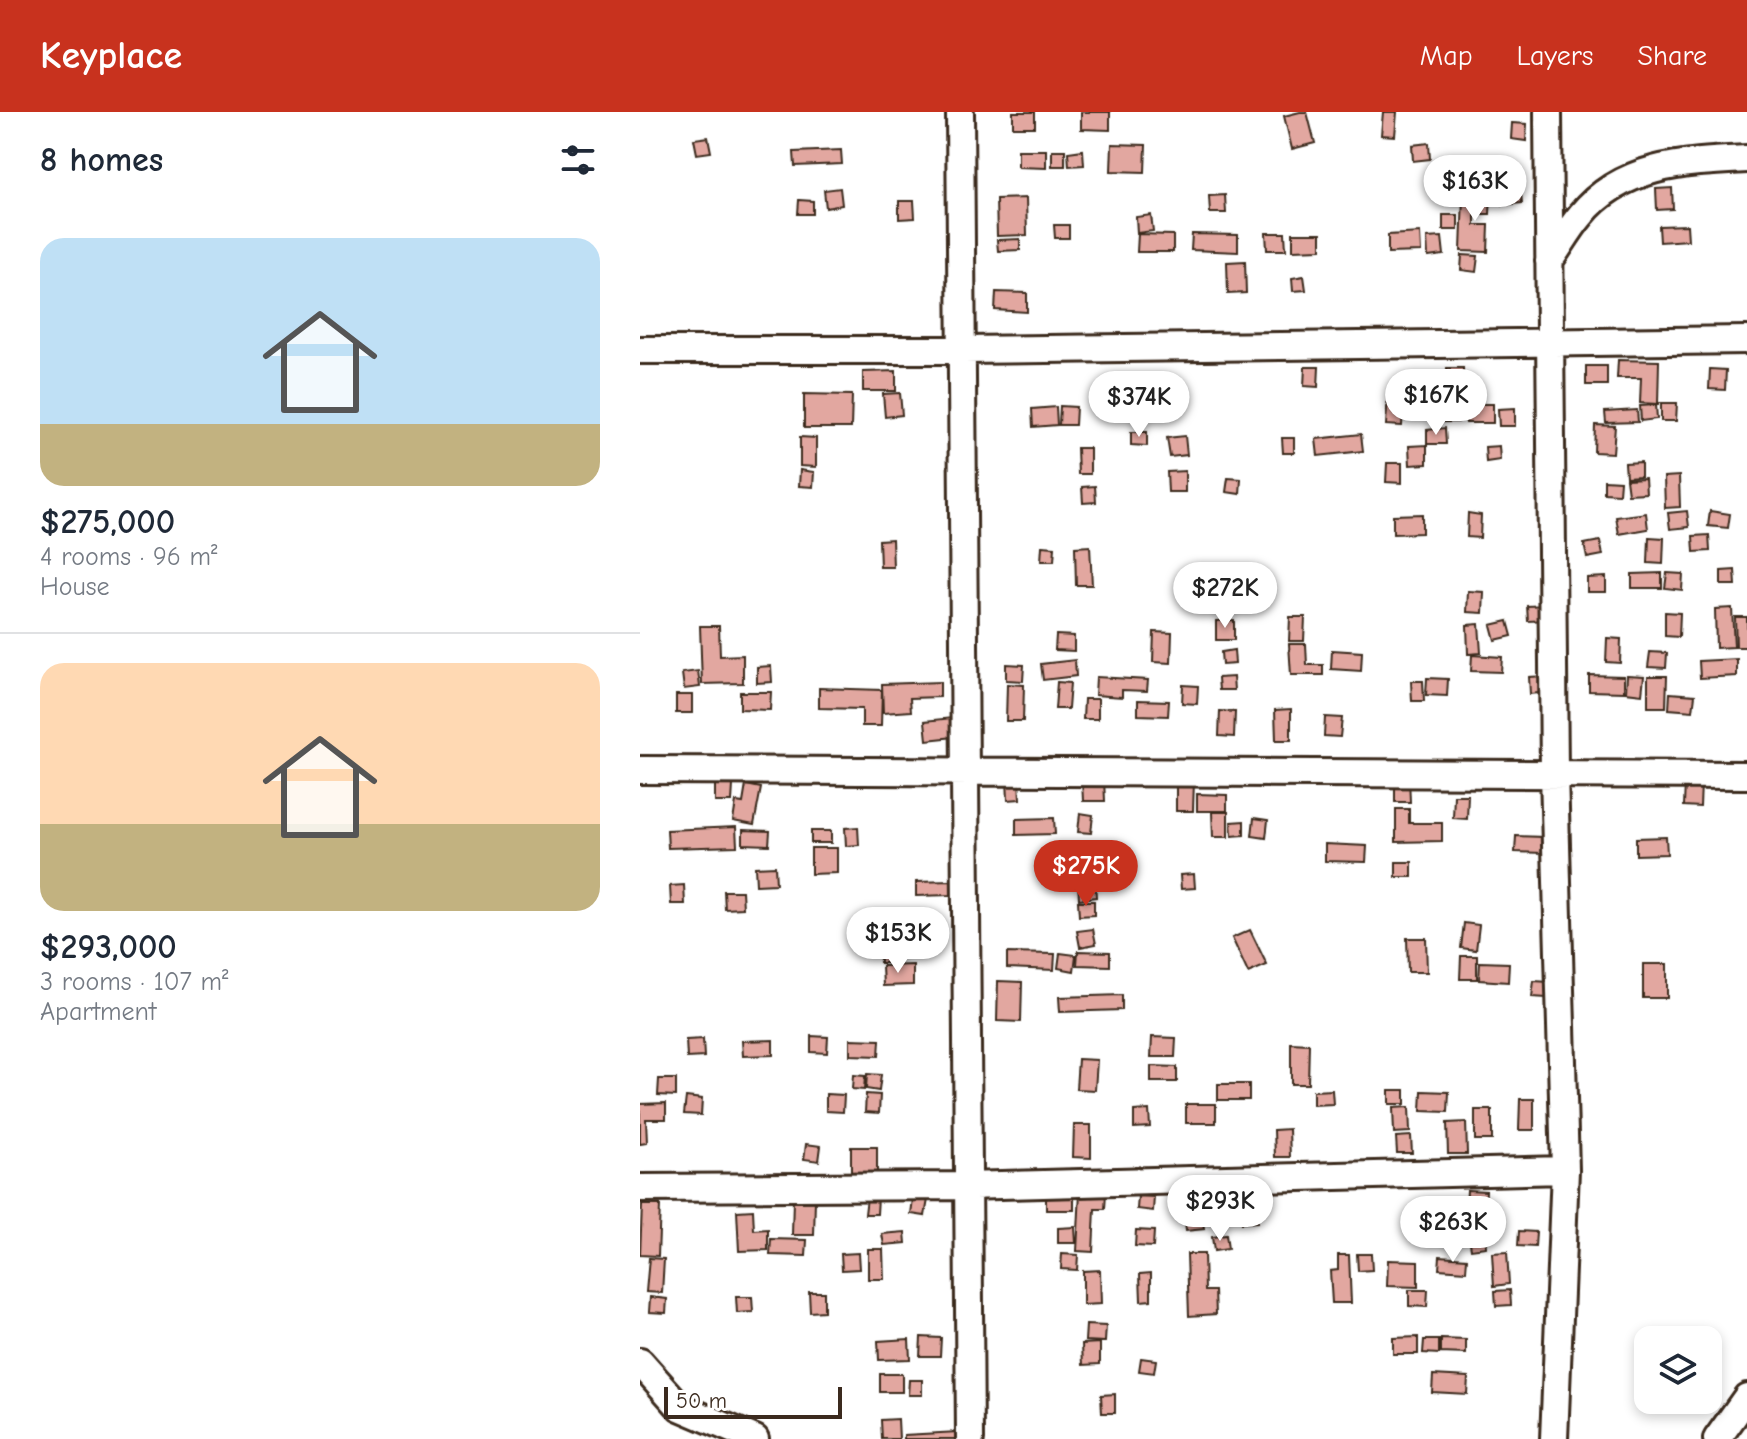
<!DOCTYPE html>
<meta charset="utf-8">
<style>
body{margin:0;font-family:"Comic Neue",sans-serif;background:#f2f2f3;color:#1f2937;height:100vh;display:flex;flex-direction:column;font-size:30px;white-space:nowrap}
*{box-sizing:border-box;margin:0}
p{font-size:26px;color:#747a83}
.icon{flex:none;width:44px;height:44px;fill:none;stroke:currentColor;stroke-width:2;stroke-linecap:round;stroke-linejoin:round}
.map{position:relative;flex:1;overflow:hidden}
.side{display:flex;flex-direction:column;background:#fff;width:640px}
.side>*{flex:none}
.controls{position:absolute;left:994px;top:1214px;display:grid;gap:16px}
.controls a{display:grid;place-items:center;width:88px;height:88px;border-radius:16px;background:#fff;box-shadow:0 4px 12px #0003;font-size:40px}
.scale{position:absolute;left:24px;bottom:20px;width:178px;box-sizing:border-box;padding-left:8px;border:4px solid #3b2a1e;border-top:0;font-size:22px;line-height:28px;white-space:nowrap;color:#3b2a1e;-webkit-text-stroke:6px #fff;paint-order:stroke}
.price{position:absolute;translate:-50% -68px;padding:0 18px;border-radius:28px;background:#fff;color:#222;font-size:26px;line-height:52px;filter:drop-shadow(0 2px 4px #0008)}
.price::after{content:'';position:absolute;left:50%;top:48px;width:24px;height:18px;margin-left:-12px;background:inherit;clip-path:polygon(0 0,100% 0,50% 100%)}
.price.current{background:#c8321e;color:#fff}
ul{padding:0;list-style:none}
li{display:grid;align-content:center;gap:16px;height:424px;padding:0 40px}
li+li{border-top:2px solid #e0e1e3}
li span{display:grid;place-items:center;height:248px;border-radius:24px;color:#555}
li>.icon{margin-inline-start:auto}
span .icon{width:144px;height:144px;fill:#fffc;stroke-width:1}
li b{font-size:34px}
h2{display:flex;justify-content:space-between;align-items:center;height:96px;padding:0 40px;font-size:34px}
header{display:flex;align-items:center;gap:48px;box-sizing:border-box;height:112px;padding:0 40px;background:#c8321e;color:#fff}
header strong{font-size:38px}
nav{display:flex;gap:44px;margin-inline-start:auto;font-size:28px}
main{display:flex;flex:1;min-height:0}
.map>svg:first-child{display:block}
</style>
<header>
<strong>Keyplace</strong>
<nav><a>Map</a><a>Layers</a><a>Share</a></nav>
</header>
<main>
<section class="side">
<h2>8 homes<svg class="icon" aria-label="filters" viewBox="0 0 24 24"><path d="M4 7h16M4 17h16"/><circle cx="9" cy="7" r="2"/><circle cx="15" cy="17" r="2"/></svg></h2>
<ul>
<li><span style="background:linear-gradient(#bfe0f5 75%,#c2b280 0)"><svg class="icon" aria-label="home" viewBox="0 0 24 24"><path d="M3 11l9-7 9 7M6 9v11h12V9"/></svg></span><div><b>$275,000</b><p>4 rooms · 96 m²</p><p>House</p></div></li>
<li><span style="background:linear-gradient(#ffd9b3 65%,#c2b280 0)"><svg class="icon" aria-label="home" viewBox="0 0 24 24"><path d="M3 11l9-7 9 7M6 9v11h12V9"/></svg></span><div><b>$293,000</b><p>3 rooms · 107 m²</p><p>Apartment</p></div></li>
</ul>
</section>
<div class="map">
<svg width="1107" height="1327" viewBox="0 0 1107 1327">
<rect width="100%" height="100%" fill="#fff"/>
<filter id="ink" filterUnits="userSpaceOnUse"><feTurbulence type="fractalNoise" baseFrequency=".0125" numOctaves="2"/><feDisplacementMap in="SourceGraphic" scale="16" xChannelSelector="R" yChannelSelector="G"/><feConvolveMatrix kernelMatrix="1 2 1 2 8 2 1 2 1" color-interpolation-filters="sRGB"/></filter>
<g filter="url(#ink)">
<path fill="#e2a7a0" stroke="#3b2a1e" stroke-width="2" d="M373,0h22v15h-22z
M441,0h29v18l-29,-1z
M660,0h7l8,31 -23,6 -8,-33z
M743,0h14l-2,24 -14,-1z
M872,11l15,1 -1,17 -15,-2z
M68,25l3,15 -14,2 -3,-15z
M789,31l1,16 -17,2 -1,-16z
M472,32l34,1 -1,27 -34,-1z
M201,38l1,14 -47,2 -1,-14z
M378,38h28v18l-28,-1z
M412,38h13v16h-13z
M443,38l1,15 -15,1 -1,-14z
M846,55v21h-20v-20z
M200,76l2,17 -16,3 -2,-18z
M1032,76l1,21 -16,1 -1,-21z
M881,81l1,10 -20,2v-11z
M585,83l1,18h-16l-1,-17z
M823,83h28l-1,19h-15v11h14l-1,27 -27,-1z
M386,86l1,37 -30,1 -1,-37z
M159,88l14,1v13h-15z
M259,89h15l1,17 -16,1z
M511,103l2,16 -16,2 -1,-16z
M803,103h15v15h-15z
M414,113h15v13h-14z
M1047,113l1,15 -28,2 -1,-16z
M626,121h19l1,17h-19z
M653,121h28v16l-28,1z
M780,121l1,19 -33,1v-18z
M498,122l35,1v17h-36z
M552,122l46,1v17l-47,-2z
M802,125l2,18 -16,2 -1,-19z
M380,127v11l-22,1 -1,-11z
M822,143l16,1 -2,16 -15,-2z
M605,149l1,32 -18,1 -1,-32z
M664,164l2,14 -13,1 -1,-13z
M356,180l31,1v19l-32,-2z
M978,248l41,1 -1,43 -18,-1 1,-25h-24z
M946,254h21v19h-21z
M665,255h14l-1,20 -14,-1z
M807,256h16l1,25 -17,1z
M1070,257l16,1 -1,20 -16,-1z
M256,259v20h-33v-19z
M790,270h13l1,20h13l1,20h-27z
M260,281l2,22 -17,2 -2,-23z
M748,281h16l-2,33 -16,-1z
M164,282l48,1 -1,33h-47z
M1021,291h16l-1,18h-15z
M826,292h27v19h-27z
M1016,293l1,14 -16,2 -1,-15z
M420,294l16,1 -1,18h-16z
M416,295l1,18 -24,2 -1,-18z
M875,296v18h-16l-1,-17z
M997,298l1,12 -32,1 -1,-11z
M955,313l20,1 -2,27 -19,-1z
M805,316l1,16h-19v-14z
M491,320h16v14l-16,-1z
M721,322l2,17 -45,5 -2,-17z
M545,324l2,19 -17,2 -3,-19z
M160,325l16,1v29l-16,-1z
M642,326h12v15h-11z
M787,333v19l-17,1 -1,-19z
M859,334l1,14 -14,2 -1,-15z
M437,336h13v26h-12z
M1001,350v14l-15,1 -1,-14z
M747,351h15v20l-16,-1z
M160,358l14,2 -1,15 -14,-1z
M545,359v21h-17l-1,-20z
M1039,364l1,31 -15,1 -1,-31z
M588,366l13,1 -1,15 -14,-2z
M1005,366l1,15 -18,1 -2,-15z
M964,368l16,1 -1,13 -15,-1z
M455,374l1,16 -13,1 -1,-16z
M1047,399l2,16 -19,2 -2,-16z
M1070,399l20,3 -2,14 -20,-2z
M828,401l13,2 -1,23 -13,-1z
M1006,401l2,16 -29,5 -3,-17z
M782,402v19l-29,1v-19z
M1069,423l1,16 -16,1 -1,-16z
M1009,425l15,1 -1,26 -15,-1z
M252,427l1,28h-13l-1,-27z
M960,429l3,14 -16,3 -3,-14z
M402,434l13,1 -1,14h-13z
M450,434l2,39h-16l-1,-38z
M1095,458l1,15h-15v-14z
M1022,461v15h-30v-14z
M1027,461l16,1 -1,16 -17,-2z
M966,465v15h-19v-14z
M828,479l16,1 -1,21 -16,-1z
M907,493l1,15 -20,1 -1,-15z
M1092,496l2,39 -18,1 -1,-39z
M1025,500l15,1 -1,24 -14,-1z
M650,505h15l-1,24h-15z
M1095,505h12v30h-11z
M594,508v20h-18v-19z
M868,509l4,15 -17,4 -4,-15z
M839,512l2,29 -13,1 -1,-29z
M60,514h19l1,30 23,-1v28l-41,1z
M514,520l18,1 -1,30 -18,-1z
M416,523l18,1v15l-19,-1z
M967,526l14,1 -1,24 -14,-1z
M649,532h17l1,21h16v10h-32z
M594,538l1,14 -13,1 -1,-13z
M692,538l30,2 -1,19 -30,-2z
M1010,540l17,1 -1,15 -18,-1z
M832,543l30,2 -1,15 -30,-1z
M1097,547v17l-37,2 -1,-17z
M435,548l1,16 -33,4 -2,-16z
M366,552l18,1 -1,16 -17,-1z
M131,554l1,16 -15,1v-16z
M58,559l2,16 -16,2 -2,-16z
M949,563l35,1v16l-35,-1z
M987,563l17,1 -2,18 -16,-2z
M905,564l2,16 -17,2 -1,-17z
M1008,564h19l-1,31h-18z
M456,565l52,3 -1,11 -25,-1v7l-27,-2z
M593,565l1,13h-15l-1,-12z
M787,566l21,1 -1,17 -21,-1z
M771,569h12l1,20h-12z
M300,570v15l-30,1 1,13 -28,2 -1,-29z
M417,570l13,1 -2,26h-13z
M367,572l17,1 -1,36h-17z
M543,573l15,1 -1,18 -15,-1z
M179,576l63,2 -1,36h-19v-17l-43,-1z
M100,580h31l-1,18 -30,-1z
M1030,581l25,2 -2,16 -24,-2z
M36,583h16v18h-16z
M444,587h14v20h-15z
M498,588l31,1 -1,15 -30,-1z
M651,597v31h-15l-1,-30z
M580,599l15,1 -1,25 -15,-1z
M685,605l17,1 -2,19 -16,-1z
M312,606l2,19 -27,3 -2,-19z
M755,665h14l1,25h-15z
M464,667l1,22h-22l-1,-21z
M367,668h12l1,19 -12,1z
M536,668h18l-1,31h-17z
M1045,670l16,1 -1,24 -16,-1z
M75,672l18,1 -1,17h-17z
M106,673l15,3 -7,37 -21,-4 3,-19 7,1z
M557,682l30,1v16h-30z
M814,683h14l-1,24 -14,-1z
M756,697h13v14h33v18l-46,1z
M572,700h16v25h-15z
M440,701l13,2 -2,18 -13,-1z
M414,706l1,16 -39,1v-16z
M614,706l14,2 -2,18 -14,-2z
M604,709v14l-12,1 -1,-14z
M96,715l1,19 -69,2 -1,-18z
M218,715l1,18 -13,1 -1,-18z
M103,718l27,1 -1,14 -26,-1z
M171,719h20v12h-20z
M876,724l28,1 -1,16 -28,-1z
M1026,725l1,17 -31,1v-17z
M685,732l42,2 -1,16 -41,-1z
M171,736h26v25l-26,1z
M454,740l1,16 -15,1v-16z
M756,750h16v15h-16z
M135,754l1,18 -20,1 -1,-18z
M554,762l1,14 -14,1 -1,-14z
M312,769v14l-36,1v-14z
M455,770l1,15 -17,2 -1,-16z
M44,773l1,19h-14l-1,-18z
M84,779h18l1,17 -18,1z
M438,789h16v14l-15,1z
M824,811l15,2 -3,25 -15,-2z
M257,817l1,34h-18l-1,-33z
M453,817l3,15 -16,3 -3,-16z
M610,818l17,35 -19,8 -16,-35z
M767,826h19l1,34h-19z
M438,839l32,1v14l-33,-1z
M367,841l48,1 -1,16 -47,-2z
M420,841l16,2 -2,16 -16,-3z
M821,844h16v23h-17z
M840,850l29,1 -1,19 -29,-2z
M1003,852h24v34h-24z
M273,853v20l-30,1 -1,-20z
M358,869l24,1 -1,40 -24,-1z
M894,869l15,1 -2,16 -15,-1z
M482,883v15l-62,2 -1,-15z
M171,924l17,1 -1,16 -16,-1z
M512,925l24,1 -1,19h-24z
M63,927l1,18 -17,1 -1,-18z
M210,927l30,1 -1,16 -29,-1z
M133,928v15l-30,1 -1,-15z
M651,931l18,1 -1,40h-17z
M438,947l19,1 -2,30 -19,-1z
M511,954l26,1v15h-26z
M227,962l14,1 -2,16 -13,-2z
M213,963l12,1 -1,14 -12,-1z
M19,967h17v17l-18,-1z
M578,972h31v16h-31z
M692,978l1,14 -20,1v-14z
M749,978h16v14h-16z
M782,979l27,1 -1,20 -27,-1z
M186,982l18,1 -1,17 -17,-1z
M226,982l14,1 -1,18 -14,-1z
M46,985l16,2 -1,16 -17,-1z
M880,987h14v31h-15z
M26,991v16h-20l1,24 -7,1v-40z
M546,992h30v19h-30z
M769,995l1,25 -16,1 -1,-25z
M509,998l1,17 -16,1v-17z
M835,998h17v30h-17z
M826,1010l1,32h-19l-1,-31z
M434,1013h17v33l-18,-1z
M649,1017l1,28h-15l-1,-27z
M771,1024l1,17h-15l-1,-16z
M166,1032l15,2 -2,15 -15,-2z
M211,1035h26v25h-26z
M827,1078l19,1 -1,17 -19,-1z
M274,1079l15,3 -4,22 -14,-2z
M440,1080l26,2 -1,15h-10l-2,43 -16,-1z
M406,1082h28v16h-28z
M498,1084l16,1 -1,14 -16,-2z
M227,1085h11l-1,17h-12z
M560,1086l4,31 -18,2 -4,-31z
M153,1087l22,1 -1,35h-22z
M2,1093h18l-2,51 -18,-1z
M616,1095l1,15 -15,1 -1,-14z
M113,1098l1,20 14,-1v21l-29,1 -2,-40z
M841,1098l4,22 -17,3 -4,-22z
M435,1115l1,16h-18v-15z
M496,1118l18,1 -1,16 -18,-1z
M879,1119l17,1 -1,15 -17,-1z
M265,1120l1,11 -22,2 -2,-11z
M586,1123l2,14 -14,2 -2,-14z
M845,1123l1,12 -15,2 -2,-13z
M131,1127l36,1 -1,16 -36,-1z
M228,1137h15l1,30h-16z
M867,1140l2,32 -15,2 -2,-33z
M218,1141l1,16 -17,1 -1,-16z
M422,1142l16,1 -1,15 -16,-1z
M547,1142h17l1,37h10l1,23 -27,2z
M717,1142h14l1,16 -14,1z
M698,1143h11l2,48h-19l-2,-32 8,-1z
M800,1144l27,2 -1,13 -27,-2z
M9,1146l15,1 -2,34 -16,-1z
M748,1148l30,1v26l-31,-1z
M460,1158l1,34 -18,1v-34z
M511,1161v27l-10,1 -1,-27z
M769,1178h19l-1,17 -18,-1z
M870,1178l1,15 -15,1 -1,-15z
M169,1180h15v19l-14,1z
M10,1185l17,2 -1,14 -17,-1z
M96,1185h16l1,15 -16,1z
M446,1213l20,1 -1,16 -20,-1z
M281,1225l20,1 -1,18h-20z
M778,1225v17h-25v-16z
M269,1227l1,20 -31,1 -1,-19z
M801,1227l25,1v14l-25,-1z
M784,1228h15v14l-16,-1z
M460,1231v21l-17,1 -1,-21z
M501,1246l15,2 -2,13 -15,-2z
M240,1262h22v18h-22z
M793,1263l35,2 -1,17 -35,-2z
M269,1268h13v15h-14z
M475,1282v19h-13l-1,-18z
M258,1307l1,20h-17l-1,-19z
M318,1320v7h-54v-4z"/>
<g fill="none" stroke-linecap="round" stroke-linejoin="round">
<g stroke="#3b2a1e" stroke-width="32">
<path id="street" d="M320,0l10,1327
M908,0l6,661 11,397 -11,269
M909,149c11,-15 20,-32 32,-46 41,-51 106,-53 166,-56
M0,238h324l783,-10
M0,658l1107,5
M0,1076l326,-2 599,-16
M0,1250l40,45 75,32
M1077,1327l30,-42"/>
</g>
<use href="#street" stroke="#fff" stroke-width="26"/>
</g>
</g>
</svg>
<div class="controls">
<a><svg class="icon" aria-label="layers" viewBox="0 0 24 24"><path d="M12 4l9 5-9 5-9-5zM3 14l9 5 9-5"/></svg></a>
</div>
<div class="scale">50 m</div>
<b class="price" style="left:835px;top:111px">$163K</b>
<b class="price" style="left:796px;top:325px">$167K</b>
<b class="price" style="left:499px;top:327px">$374K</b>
<b class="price" style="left:585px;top:518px">$272K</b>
<b class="price current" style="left:446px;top:796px">$275K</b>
<b class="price" style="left:258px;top:863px">$153K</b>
<b class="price" style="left:580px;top:1131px">$293K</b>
<b class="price" style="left:813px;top:1152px">$263K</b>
</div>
</main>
